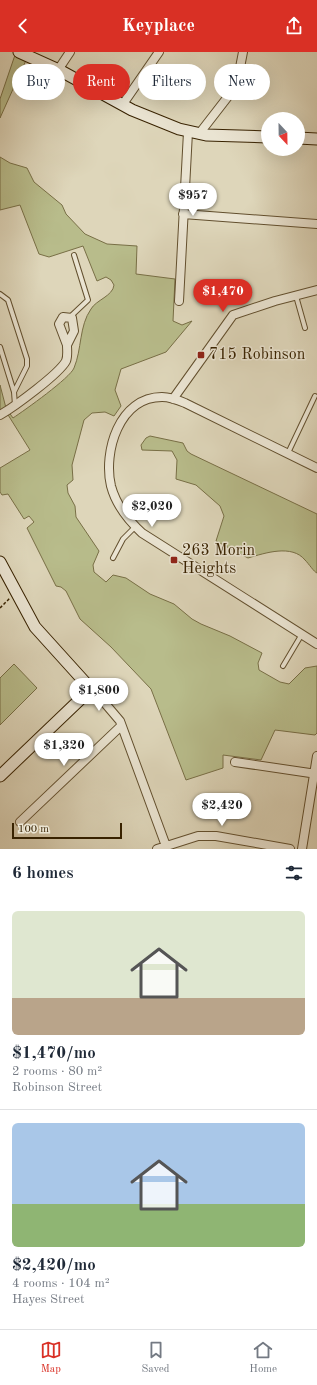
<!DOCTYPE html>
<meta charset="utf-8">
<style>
body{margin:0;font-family:"Old Standard TT",serif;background:#f6f6f7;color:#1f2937;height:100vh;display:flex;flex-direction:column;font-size:15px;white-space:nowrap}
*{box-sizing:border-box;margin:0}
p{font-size:13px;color:#747a83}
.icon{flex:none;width:22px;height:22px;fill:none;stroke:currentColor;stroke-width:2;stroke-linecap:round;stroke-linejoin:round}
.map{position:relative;height:797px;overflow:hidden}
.panel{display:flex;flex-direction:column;background:#fff;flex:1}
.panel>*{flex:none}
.hud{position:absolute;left:12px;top:12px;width:293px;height:36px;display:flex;gap:8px}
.needle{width:26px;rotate:158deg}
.tools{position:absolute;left:261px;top:60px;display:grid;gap:8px}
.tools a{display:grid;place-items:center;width:44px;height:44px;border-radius:50%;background:#fff;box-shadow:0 4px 16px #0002;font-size:20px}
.scale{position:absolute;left:12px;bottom:10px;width:110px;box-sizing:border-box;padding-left:4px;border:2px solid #382200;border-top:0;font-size:11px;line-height:14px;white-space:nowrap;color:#382200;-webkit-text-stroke:3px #eae4d2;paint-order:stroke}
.price{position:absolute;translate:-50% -34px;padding:0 9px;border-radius:14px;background:#fff;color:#222;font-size:13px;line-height:26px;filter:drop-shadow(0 1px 2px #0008)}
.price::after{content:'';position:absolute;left:50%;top:24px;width:12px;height:9px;margin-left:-6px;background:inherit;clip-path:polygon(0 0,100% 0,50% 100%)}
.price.selected{background:#d93025;color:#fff}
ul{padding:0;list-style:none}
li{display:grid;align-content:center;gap:8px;height:212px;padding:0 12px}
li+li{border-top:1px solid #e0e1e3}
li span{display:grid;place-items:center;height:124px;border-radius:6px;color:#555}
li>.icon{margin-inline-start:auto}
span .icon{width:72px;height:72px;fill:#fffc;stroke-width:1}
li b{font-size:17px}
h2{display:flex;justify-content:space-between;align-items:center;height:48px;padding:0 12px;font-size:17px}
.chip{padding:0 14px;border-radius:18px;background:#fff;box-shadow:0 4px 16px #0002;font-size:14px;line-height:36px}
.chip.selected{background:#d93025;color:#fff}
header{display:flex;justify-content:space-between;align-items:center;height:52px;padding:0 12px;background:#d93025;color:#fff;font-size:18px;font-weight:700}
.tab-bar{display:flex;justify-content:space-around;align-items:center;height:56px;border-top:1px solid #e0e1e3;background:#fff;font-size:11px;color:#747a83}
.tab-bar a{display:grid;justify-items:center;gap:2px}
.tab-bar .selected{color:#d93025}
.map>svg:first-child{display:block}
</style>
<header><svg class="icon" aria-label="back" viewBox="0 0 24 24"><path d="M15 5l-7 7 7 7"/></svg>Keyplace<svg class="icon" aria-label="share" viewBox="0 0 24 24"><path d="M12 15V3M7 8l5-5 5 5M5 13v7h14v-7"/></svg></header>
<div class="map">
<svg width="317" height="797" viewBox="0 0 317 797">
<rect width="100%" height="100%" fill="#ded6ba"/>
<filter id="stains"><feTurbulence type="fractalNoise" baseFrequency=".005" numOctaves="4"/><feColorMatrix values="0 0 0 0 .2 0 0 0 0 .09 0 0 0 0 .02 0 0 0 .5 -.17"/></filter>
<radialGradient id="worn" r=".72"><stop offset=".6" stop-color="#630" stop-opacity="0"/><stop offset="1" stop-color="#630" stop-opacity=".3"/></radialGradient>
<path fill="#b8bc8b" stroke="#786f46" d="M16,0l11,6 -27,60v-19z
M0,105l10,6 17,5 7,14 28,23 4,9 19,20 22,10 30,2 -1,28 39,5 -2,42 9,4 10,-4 -26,31 -45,17 -6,21 6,16 -7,10 -9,-4 -13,1 -8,7 -12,45 1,15 -6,5 1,8 7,13 1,11 23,34 -6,14 1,7 12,10 7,-7 13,3 24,16 24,10 18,15 9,5 29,12 32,17 -4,10 1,7 21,12 9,2 16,-16 12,-2v67l-2,2 -40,-5 -14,30 -38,-5v13l-37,12 -35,-91 -40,-42 -31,-28 -14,-28 -5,-4 -5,-1 -29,-58 7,-6 -5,-6 -5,3 -16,-25 -6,1 -2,-3v-24l30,-18 -25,-40 -5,2v-27l6,23 7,10c12,-8 57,-40 61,-50 8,-19 5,-42 17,-59 5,-9 22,-13 23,-24l-3,-5 -5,-3 -9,4 -14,-35 -34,11 -10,-3 -19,-49 -20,5z
M150,384l33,7 4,8 4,3 126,60v59c-3,-1 -8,-9 -12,-13 -13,-16 -40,-7 -57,-2l-32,-17 8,-25 -4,-10 -24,-21 -20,-6 1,-19 -5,-9 -30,-1 -1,-5 5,-7z
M14,612l23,24 -37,37v-47z"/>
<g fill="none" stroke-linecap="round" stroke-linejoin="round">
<g stroke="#624f2e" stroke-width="6">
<path id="lane" d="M0,242l8,6 19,59v7l-13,26
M296,244l9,32
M70,265l18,-17 -14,-45
M0,295l14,45 1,13
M288,401l27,-57
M113,506l10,-19 12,-12
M283,614l19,-32"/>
</g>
<g stroke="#624f2e" stroke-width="10">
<path id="street" d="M58,18l12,-18
M123,52l36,-52
M199,82l31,-40 7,-11 6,-31
M183,162l134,10
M179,249l9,-169
M63,265l9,1 2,13 -7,14 -8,-21z
M173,347l60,-84 42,-14 42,-11
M0,363c14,-8 59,-41 66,-54 2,-5 1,-11 1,-16
M317,416l-132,-65c-7,-3 -15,-6 -23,-6 -43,0 -59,55 -51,89 5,19 17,34 31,47l175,111
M91,637l12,12 17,20 46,125
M235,710l82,12
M20,770l101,-96
M157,797l41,-13h18l74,13
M302,797l15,-93"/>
</g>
<g stroke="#382200" stroke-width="13">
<path id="secondary" d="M19,0l42,19 71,39 47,19 27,6 62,2
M298,86l19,1
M0,510l35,65 56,62 -91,87"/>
</g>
<path stroke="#382200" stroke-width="1.5" stroke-dasharray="3 2" stroke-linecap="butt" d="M0,556l10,-10"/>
<use href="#lane" stroke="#eae4d2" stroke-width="4"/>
<use href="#street" stroke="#eae4d2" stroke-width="8"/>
<use href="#secondary" stroke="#eae4d2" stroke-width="11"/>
</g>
<g fill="#8f2418" stroke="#eae4d2" stroke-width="1.5">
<rect x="197" y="299" width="8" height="8" rx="2"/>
<rect x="170" y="504" width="8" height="8" rx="2"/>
</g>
<g text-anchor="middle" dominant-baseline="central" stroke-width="3" stroke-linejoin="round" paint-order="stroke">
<g font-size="16" fill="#382200" stroke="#eae4d2" text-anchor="start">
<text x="209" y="303">715 Robinson</text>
<text x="182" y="499">263 Morin<tspan x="182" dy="18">Heights</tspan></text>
</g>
</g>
<rect width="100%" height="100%" filter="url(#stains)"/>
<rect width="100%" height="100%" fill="url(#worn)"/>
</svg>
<div class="tools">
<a><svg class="needle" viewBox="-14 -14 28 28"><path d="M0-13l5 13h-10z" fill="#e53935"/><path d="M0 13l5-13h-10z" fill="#747a83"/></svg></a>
</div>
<div class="scale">100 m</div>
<b class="price" style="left:193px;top:165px">$957</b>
<b class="price selected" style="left:223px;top:261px">$1,470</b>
<b class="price" style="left:152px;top:476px">$2,020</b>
<b class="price" style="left:99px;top:660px">$1,800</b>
<b class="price" style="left:64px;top:715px">$1,320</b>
<b class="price" style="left:222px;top:775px">$2,420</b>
<div class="hud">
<a class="chip">Buy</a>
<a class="chip selected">Rent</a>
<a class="chip">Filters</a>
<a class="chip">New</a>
</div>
</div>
<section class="panel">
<h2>6 homes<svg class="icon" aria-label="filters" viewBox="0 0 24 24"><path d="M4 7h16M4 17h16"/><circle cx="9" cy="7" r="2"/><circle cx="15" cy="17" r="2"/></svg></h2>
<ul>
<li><span style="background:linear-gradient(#dfe7d0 70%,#b9a48a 0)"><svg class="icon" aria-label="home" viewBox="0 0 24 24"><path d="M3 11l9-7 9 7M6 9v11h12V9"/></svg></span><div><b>$1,470/mo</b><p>2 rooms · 80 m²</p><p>Robinson Street</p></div></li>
<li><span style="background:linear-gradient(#a9c7e8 65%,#8fb573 0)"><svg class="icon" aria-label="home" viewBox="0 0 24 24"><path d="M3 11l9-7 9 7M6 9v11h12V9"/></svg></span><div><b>$2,420/mo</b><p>4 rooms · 104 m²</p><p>Hayes Street</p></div></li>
</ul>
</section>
<nav class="tab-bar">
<a class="selected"><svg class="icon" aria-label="map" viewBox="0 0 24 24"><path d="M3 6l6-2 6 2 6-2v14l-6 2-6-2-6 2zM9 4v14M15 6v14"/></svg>Map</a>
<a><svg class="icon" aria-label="saved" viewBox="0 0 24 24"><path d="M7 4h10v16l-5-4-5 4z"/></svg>Saved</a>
<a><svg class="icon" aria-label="home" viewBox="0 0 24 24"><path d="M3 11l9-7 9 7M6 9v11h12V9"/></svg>Home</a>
</nav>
